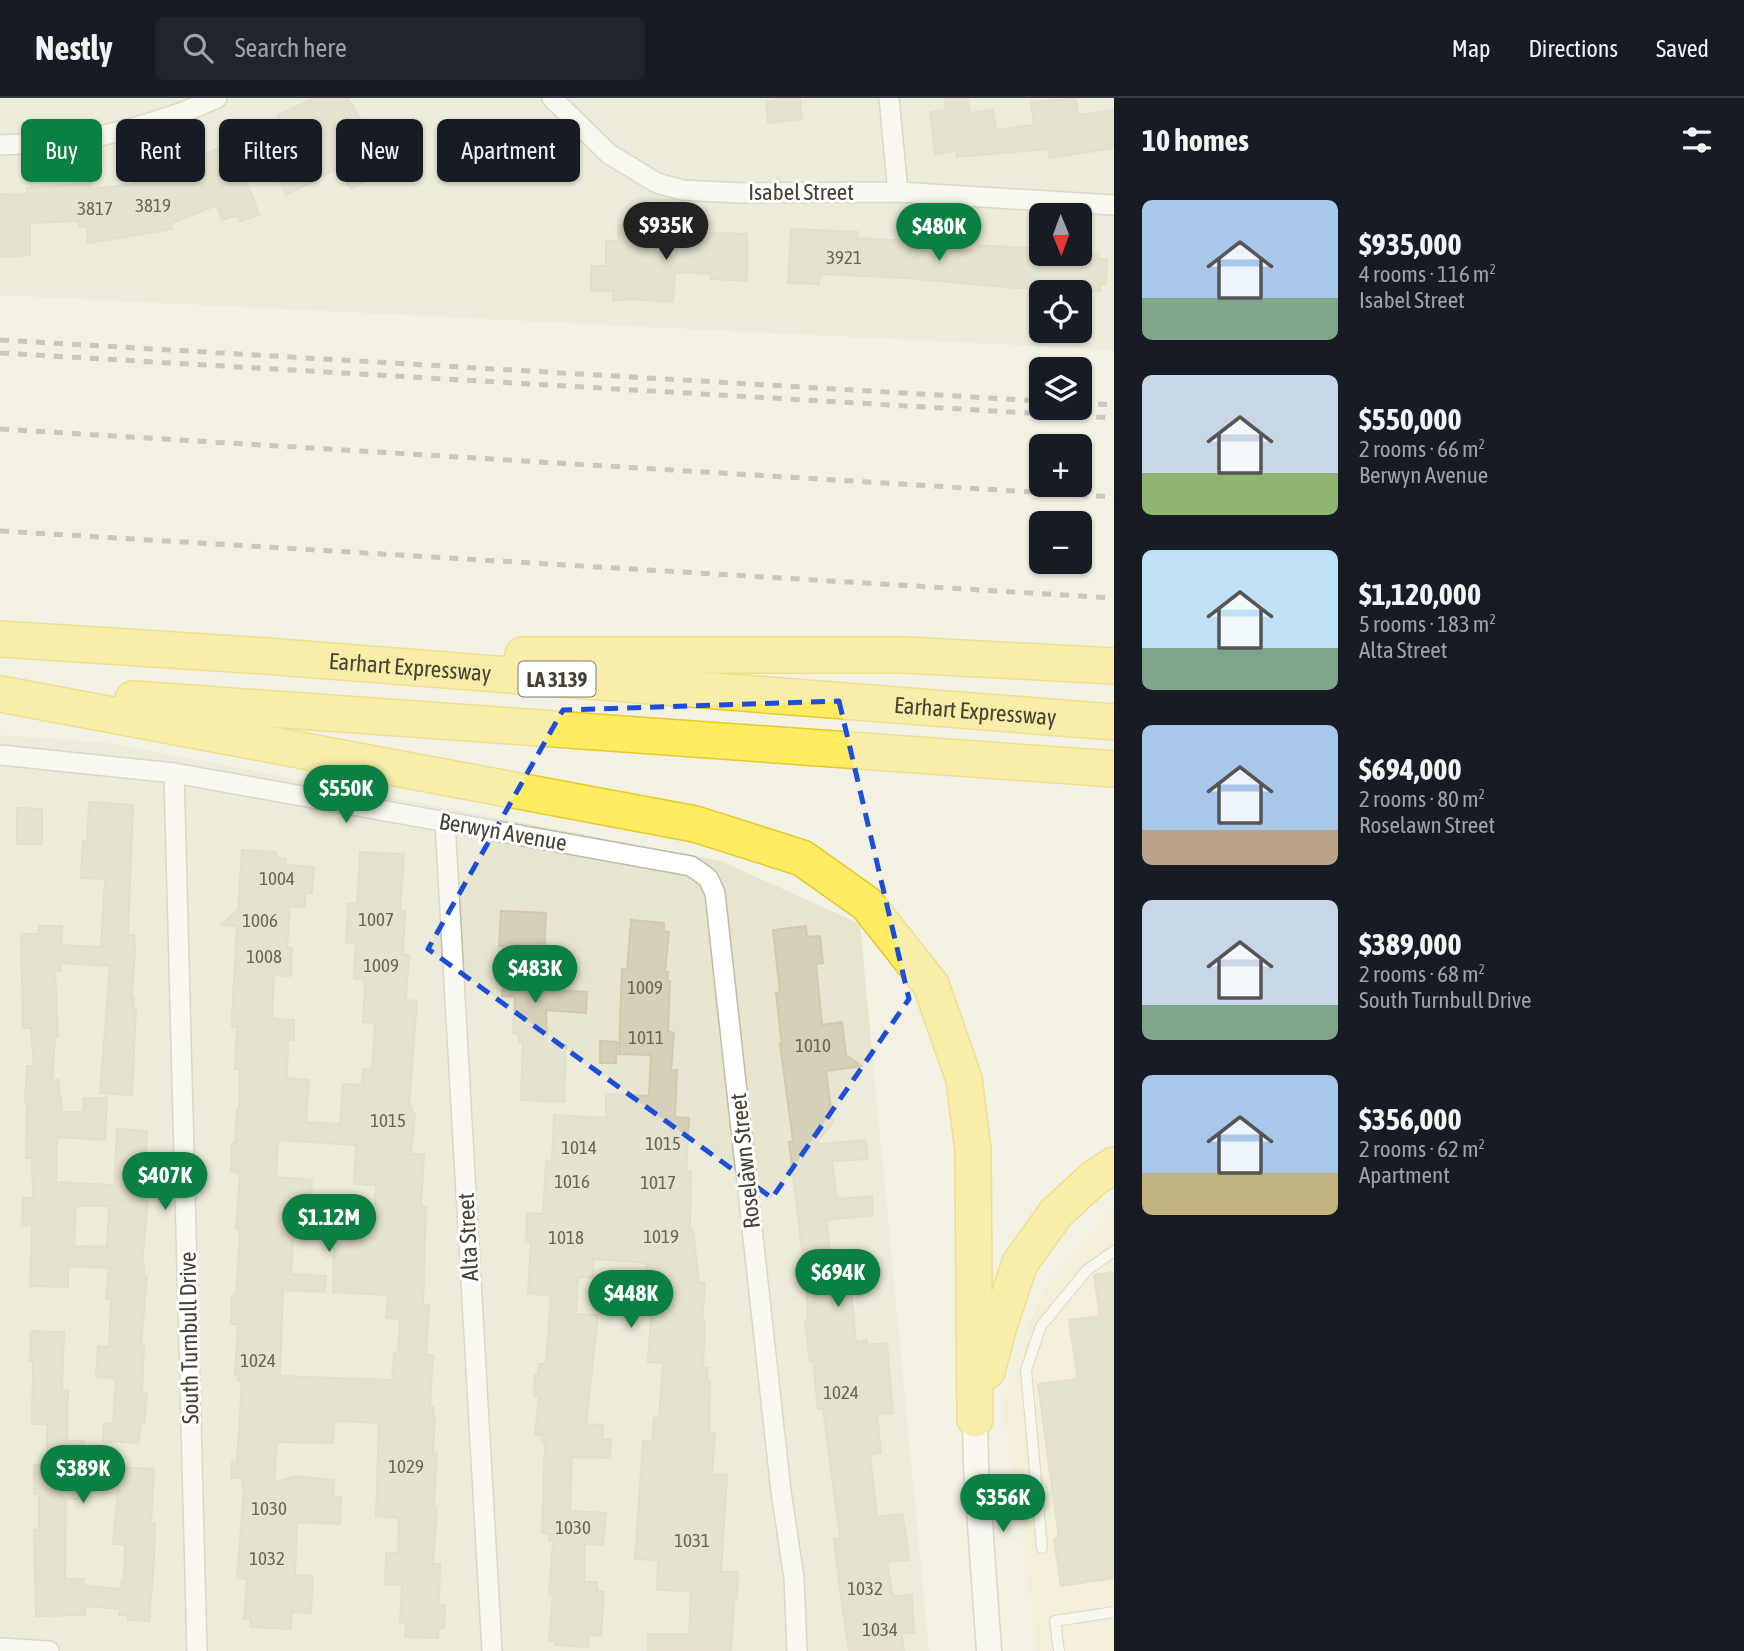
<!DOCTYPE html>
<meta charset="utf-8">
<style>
body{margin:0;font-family:"Asap Condensed",sans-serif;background:#20242c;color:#f1f3f6;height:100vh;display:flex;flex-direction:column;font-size:26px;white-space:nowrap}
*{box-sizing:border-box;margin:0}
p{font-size:23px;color:#9ea1a6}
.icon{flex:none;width:38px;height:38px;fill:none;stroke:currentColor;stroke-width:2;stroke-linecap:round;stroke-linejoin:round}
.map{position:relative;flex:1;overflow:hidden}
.drawer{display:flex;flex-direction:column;background:#171b24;width:630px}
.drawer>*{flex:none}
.guide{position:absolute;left:21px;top:21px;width:665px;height:63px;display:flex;gap:14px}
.needle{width:46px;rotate:179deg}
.tools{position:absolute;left:1029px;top:105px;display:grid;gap:14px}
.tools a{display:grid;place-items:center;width:63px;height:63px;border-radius:10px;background:#171b24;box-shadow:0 2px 5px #0004;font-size:35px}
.price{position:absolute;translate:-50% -60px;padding:0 16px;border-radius:24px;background:#0b8043;color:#fff;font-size:23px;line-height:46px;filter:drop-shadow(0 2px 4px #0008)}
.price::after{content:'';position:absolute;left:50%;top:42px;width:21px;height:16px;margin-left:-10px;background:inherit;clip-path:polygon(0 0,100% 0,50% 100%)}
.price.selected{background:#222;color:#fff}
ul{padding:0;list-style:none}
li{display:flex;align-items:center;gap:21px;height:175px;padding:0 28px}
li span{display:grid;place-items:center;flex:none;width:196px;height:140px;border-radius:10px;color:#555}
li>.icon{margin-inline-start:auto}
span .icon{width:84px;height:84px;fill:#fffc;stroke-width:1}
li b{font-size:30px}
h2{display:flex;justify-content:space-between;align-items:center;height:84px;padding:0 28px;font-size:30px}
.tag{padding:0 24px;border-radius:10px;background:#171b24;box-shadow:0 2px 5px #0004;font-size:24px;line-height:63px}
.tag.selected{background:#0b8043;color:#fff}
header{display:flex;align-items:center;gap:42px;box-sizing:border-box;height:98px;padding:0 35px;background:#171b24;border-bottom:2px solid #363941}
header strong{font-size:33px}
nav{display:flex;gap:38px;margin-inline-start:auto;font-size:24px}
.search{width:490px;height:63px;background:#20242c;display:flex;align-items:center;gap:18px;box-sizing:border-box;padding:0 24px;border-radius:10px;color:#9ea1a6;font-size:26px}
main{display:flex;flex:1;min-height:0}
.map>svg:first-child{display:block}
</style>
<header>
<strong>Nestly</strong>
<div class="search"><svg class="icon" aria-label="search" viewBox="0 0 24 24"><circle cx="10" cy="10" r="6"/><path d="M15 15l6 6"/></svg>Search here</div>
<nav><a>Map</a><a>Directions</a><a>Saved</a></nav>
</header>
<main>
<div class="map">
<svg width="1114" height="1553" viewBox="0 0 1114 1553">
<rect width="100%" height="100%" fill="#f3f1e3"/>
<path fill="#e7e5d0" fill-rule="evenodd" d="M0,0h1114v252l-1114,-55zM1041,117h39v39h-39zM1041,194h39v39h-39z
M0,637l109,8 612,118 139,63 69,727h-929z"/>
<path fill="#f7eecc" d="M1114,1109v444h-76l-35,-241 10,-52 35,-75z"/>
<path fill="#d5d0b8" stroke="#d0caaa" stroke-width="2" fill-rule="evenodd" d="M314,0h34l16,28 -21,12 24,42 -16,9 -13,-21 -52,27 -26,-56 24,-11 -7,-12z
M776,0h24l2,21 -34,4 -2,-21 10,-1z
M945,0h22l3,15 23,-3 3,20 38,-5 -3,-22 44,-5 3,17 36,-5v38l-64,10 -2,-9 -91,8 -1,-6 -21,3 -5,-42 16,-2z
M233,45l26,72 -19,6 -2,-6 -16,5 -5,-15 -46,18 1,6 -84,14 -2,-17 -7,1v-6l-49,2v32l-30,2v-63l27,1v-7l63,-5 1,6 44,-5 -1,-4 14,-2 -1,-6 43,-8 -2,-4z
M646,126l6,2v10l34,1v-5l61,2v47l-36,-2v-5l-36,-2 -2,30 -41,-3 -19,2v-10h-22v-25h15v-25h13l-1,-16z
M791,131l67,3 -1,6 88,5 -1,7 34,1v-6l63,4v5h58l-1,5h9l-1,25h-6v7l-83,-3 -110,-10 -87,-4 -1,10 -31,-1z
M89,704l44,3 -5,130h6l1,13 -3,50h2l-1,11h3l-4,86 -32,-2 10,-127 -49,-3v8h-6l3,66h-3l-3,43h7v19l2,-1 1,14h21l1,-14h23l-2,42 -48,-3 -1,45 58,3 3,-56 30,2 -3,70h4l-6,64 2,1v10h3l-6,70h3l-2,47 5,1 -3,29h-3l-3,20 -35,-2 1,-18 9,1 3,-46 -20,-1 2,-31 11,1 2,-47 -5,-1 3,-31 -41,-2v21l-38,-1 2,-61 -10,1 1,-28h10l-1,-40h-6l1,-56h-2l2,-36h7l-3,-38h-8l-2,-94h17l1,-8h23l-1,19 40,2 4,-68 -24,-1 2,-37h4zM76,1108h33l-2,41 -33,-1z
M17,710l25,1v35h-25z
M242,752l34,2v6l10,1 -1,6 29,2 -2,26h-7v14h-15l-3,41h5l-1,28 -17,-1 -2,44 22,1v20h-6l-1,38 22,2 -3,42 34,2 3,-40 19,1 1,-16 9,1 3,-47 -12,-1 2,-39 -1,-4 -10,-1 2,-35h-10l2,-39h9l3,-52 44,2 -4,57h5l-2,43 6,1 -3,45 11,1 -8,105h3v7l3,1 -4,40h13l-3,52 5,1 -3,97 6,1 -3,50h7l-3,52h3v8l2,1 -2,38h4l-3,52 3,1 -4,57h7l-1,41h6l-1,23h-5l-1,10 -33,-1 1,-14h-6l2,-38 -17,-1 1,-31h12l1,-35 -23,-2 3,-93 -45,-2 -1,22 -56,-1 -3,40 22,-6 38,4 -1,17h8l-1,27 -43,-2 -2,53 18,1 -2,37 -19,-1 -1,17 -41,-2 1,-8h-7l3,-40 -10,-1 7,-90h-2l1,-10h-12l1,-16 5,-1 5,-80h-4l1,-7h-4l3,-50h-7l1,-28h4l4,-66 -4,-1 4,-56 -9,-1 1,-29h3l2,-33h2l1,-41h-5l2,-42h-5v-11l5,-90 -16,-1 17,-15zM278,1042l78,5 -2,39 22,1 -2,35 -65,-2 3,-38 -36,-3zM293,1140l41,1 -1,53 55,3 -2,23 14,1 -2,34h-4l-2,27 -112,-4 3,-86 42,2 1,-16 -35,-2z
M501,813l45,2 -3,65 14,1 -1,11 31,2 -1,21 -40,-3 1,34 19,1 -2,57 -43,-2 2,-57 -4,-1v-7l-6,-2 2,-36 -13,-1 4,-50h-7z
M631,822l33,3v8l5,1 -4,40h3l-1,8 3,1 -2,50 6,2 -3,37h6l-2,47 14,1 -3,54h5l-1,57 3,1 6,52 6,1 -3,39h3l-2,46h5l-1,12 3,1 -1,51 6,1 -3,41 15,1 -6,97h17l-1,26 -3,-1 -3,54h-83v-17h41l2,-43 -34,-1 1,-30 -23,-1 8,-118 9,1 2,-24h5l4,-55 -15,-1 4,-59h-8l2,-40 -52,-4 -1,19 -15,-1 -2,37 22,1 -12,109 17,1 -1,14 9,1 -1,18 -38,-1 -2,54 36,2 -3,32 -18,-1 -1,38h13v9l7,1 -3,44 -12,-1 -1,12 -33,-2 1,-4h-7l4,-46 -4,-1 4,-53h-4v-7l-7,-1 3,-91h-3v-7h-7l4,-39h-5l1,-21h3l1,-11h7l5,-68 -23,-3 3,-51h-5l1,-29 16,1 3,-53h6l2,-46 52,3v-24l43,2 2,-41 -32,-1 3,-85 5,1z
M806,828l1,11 13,-1 3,27 -7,1 6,61 20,-3 4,33 16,11 -36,5 7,52 -17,21 50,-4 2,19 -36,2 5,38 35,-3 1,19 -46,5 5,60 18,-2 6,64 11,-2v5l20,-2 6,70 -16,1 4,39 -11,2 7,62 25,-3 5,27 2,19 -22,2 6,34 19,-1 2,38h-12l2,18h-55l-8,-54 -7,-58 6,-1 -17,-130 -5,1 -5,-48h-3l-5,-38 3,-4 -2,-37 -17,-140 4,-1 -13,-97 2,2 -6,-53 4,-1 -7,-62z
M600,943l17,1 -1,21h-16z
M1114,1174v306l-53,8 -7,-47 5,-1 -21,-154 40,-5 -9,-59 31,-4 -6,-41z
M31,1233l33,1 -2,58h6l-1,51h17v27h-5l-1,31h-12l-1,80h19v7l37,3 1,-9h2l1,-36h-12l7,-77 34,2 -3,54h4l-1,38 -5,60 -21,-1v-5h-9l1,-6 -35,-3v9l-49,1 -2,-86h5v-36h-5v-29h13v-41h-15l1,-63h-3z"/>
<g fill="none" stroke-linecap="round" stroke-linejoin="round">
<g stroke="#bfbba5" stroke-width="12">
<path id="service" d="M1042,1450l-16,-178 15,-44 46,-56 27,-19
M1059,1553l-4,-30 59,-9"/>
</g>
<g stroke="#bfbba5" stroke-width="22">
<path id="minor" d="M552,0l57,56 48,29 25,7 60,3 156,-1 216,13
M889,0l9,94
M0,47c18,-1 36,-1 55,-2 48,-4 118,-25 162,-45
M0,657l174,18 517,93 17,12 7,15 66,598 13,87 3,73
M174,675l23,878
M445,724l47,829
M0,1550l49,3"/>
</g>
<g stroke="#bfbba5" stroke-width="27">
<path id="tertiary" d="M975,1321l1,47 13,185"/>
</g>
<g stroke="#e7ca28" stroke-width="38">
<g id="motorway">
<path id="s1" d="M0,541l266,17 848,66"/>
<path d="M523,557h383l208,11"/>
<path d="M0,596l695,130 107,34 65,46 64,81 33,94 9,71 2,269"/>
<path d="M133,601l981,70"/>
<path d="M987,1273l11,-42 22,-66 36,-50 38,-35 20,-13"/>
</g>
</g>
<use href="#service" stroke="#fff" stroke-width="10"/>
<use href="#minor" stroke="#fff" stroke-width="19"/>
<use href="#tertiary" stroke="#fff" stroke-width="24"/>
<use href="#motorway" stroke="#ffec62" stroke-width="35"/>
<path stroke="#949494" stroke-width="5" stroke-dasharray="9 9" stroke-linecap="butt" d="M0,242l1041,61
M0,255l1114,65
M1080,305l34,2
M0,331l1114,68
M0,433l1114,67"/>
</g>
<path d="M0 0H1114V1553H0ZM839,603l70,298 -137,199 -344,-249 135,-239z" fill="#f3f1e3" fill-opacity=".55" fill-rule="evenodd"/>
<path fill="none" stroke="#1d4ed8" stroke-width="5" stroke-dasharray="14 9" stroke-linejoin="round" d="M839,603l70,298 -137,199 -344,-249 135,-239z"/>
<g text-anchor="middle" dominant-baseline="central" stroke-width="6" stroke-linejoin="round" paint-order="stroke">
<g font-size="19" fill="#696654">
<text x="153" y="107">3819</text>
<text x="95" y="110">3817</text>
<text x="844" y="159">3921</text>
<text x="277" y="780">1004</text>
<text x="376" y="821">1007</text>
<text x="260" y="822">1006</text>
<text x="264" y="858">1008</text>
<text x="381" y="867">1009</text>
<text x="645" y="889">1009</text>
<text x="646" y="939">1011</text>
<text x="813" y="947">1010</text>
<text x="388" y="1022">1015</text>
<text x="663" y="1045">1015</text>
<text x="579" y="1049">1014</text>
<text x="572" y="1083">1016</text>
<text x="658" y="1084">1017</text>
<text x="661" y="1138">1019</text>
<text x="566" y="1139">1018</text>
<text x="258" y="1262">1024</text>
<text x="841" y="1294">1024</text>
<text x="406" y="1368">1029</text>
<text x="269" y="1410">1030</text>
<text x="573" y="1429">1030</text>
<text x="692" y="1442">1031</text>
<text x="267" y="1460">1032</text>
<text x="865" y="1490">1032</text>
<text x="880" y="1531">1034</text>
</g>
<rect fill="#fff" stroke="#7d7b70" stroke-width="2" x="518.5" y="563.5" width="77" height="35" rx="5"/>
<g font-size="21" font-weight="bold" fill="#454233">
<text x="557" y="581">LA 3139</text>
</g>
<g font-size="23" fill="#454233" stroke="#fff">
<text x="801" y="94">Isabel Street</text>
<text stroke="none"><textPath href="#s1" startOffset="411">Earhart Expressway</textPath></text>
<text stroke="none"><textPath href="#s1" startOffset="978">Earhart Expressway</textPath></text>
<text transform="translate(503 734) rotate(10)">Berwyn Avenue</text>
<text transform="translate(745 1063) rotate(-96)">Roselawn Street</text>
<text transform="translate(468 1139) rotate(-93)">Alta Street</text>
<text transform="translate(189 1240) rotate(-91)">South Turnbull Drive</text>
</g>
</g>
</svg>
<div class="tools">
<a><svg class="needle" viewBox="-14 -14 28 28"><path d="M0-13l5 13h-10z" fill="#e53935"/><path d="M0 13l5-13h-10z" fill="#9ea1a6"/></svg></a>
<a><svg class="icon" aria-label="locate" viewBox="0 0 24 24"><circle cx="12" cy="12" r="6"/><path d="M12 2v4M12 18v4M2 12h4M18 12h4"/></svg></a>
<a><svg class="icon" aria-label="layers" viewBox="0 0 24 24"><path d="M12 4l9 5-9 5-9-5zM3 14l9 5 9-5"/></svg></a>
<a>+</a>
<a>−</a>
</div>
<b class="price selected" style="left:666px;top:164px">$935K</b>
<b class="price" style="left:939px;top:165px">$480K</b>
<b class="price" style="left:346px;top:727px">$550K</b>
<b class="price" style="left:535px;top:907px">$483K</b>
<b class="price" style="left:165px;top:1114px">$407K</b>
<b class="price" style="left:329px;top:1156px">$1.12M</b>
<b class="price" style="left:838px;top:1211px">$694K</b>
<b class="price" style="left:631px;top:1232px">$448K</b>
<b class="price" style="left:83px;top:1407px">$389K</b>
<b class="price" style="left:1003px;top:1436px">$356K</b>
<div class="guide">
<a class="tag selected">Buy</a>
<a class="tag">Rent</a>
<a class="tag">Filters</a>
<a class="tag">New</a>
<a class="tag">Apartment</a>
</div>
</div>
<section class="drawer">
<h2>10 homes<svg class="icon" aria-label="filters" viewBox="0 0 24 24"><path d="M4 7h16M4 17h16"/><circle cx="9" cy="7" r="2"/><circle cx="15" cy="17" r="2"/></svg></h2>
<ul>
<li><span style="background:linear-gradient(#a9c7e8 70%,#7fa58c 0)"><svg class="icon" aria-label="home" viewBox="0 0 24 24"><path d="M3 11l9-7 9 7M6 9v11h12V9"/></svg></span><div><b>$935,000</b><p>4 rooms · 116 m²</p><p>Isabel Street</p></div></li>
<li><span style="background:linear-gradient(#c9d6e8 70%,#8fb573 0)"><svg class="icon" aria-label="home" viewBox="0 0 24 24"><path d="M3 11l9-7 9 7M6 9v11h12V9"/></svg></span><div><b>$550,000</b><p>2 rooms · 66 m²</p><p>Berwyn Avenue</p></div></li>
<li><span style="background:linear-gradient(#bfe0f5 70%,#7fa58c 0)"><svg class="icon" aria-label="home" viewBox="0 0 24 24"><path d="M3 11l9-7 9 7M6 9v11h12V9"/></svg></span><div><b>$1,120,000</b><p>5 rooms · 183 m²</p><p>Alta Street</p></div></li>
<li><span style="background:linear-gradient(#a9c7e8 75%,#b9a48a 0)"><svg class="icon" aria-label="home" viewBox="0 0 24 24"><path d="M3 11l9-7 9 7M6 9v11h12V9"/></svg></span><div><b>$694,000</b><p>2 rooms · 80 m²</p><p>Roselawn Street</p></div></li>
<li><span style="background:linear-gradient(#c9d6e8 75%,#7fa58c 0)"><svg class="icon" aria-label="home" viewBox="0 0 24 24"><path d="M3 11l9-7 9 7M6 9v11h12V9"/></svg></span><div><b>$389,000</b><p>2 rooms · 68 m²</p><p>South Turnbull Drive</p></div></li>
<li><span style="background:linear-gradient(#a9c7e8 70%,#c2b280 0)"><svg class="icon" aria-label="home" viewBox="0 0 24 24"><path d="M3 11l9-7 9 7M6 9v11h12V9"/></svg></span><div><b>$356,000</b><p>2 rooms · 62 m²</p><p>Apartment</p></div></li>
</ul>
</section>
</main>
